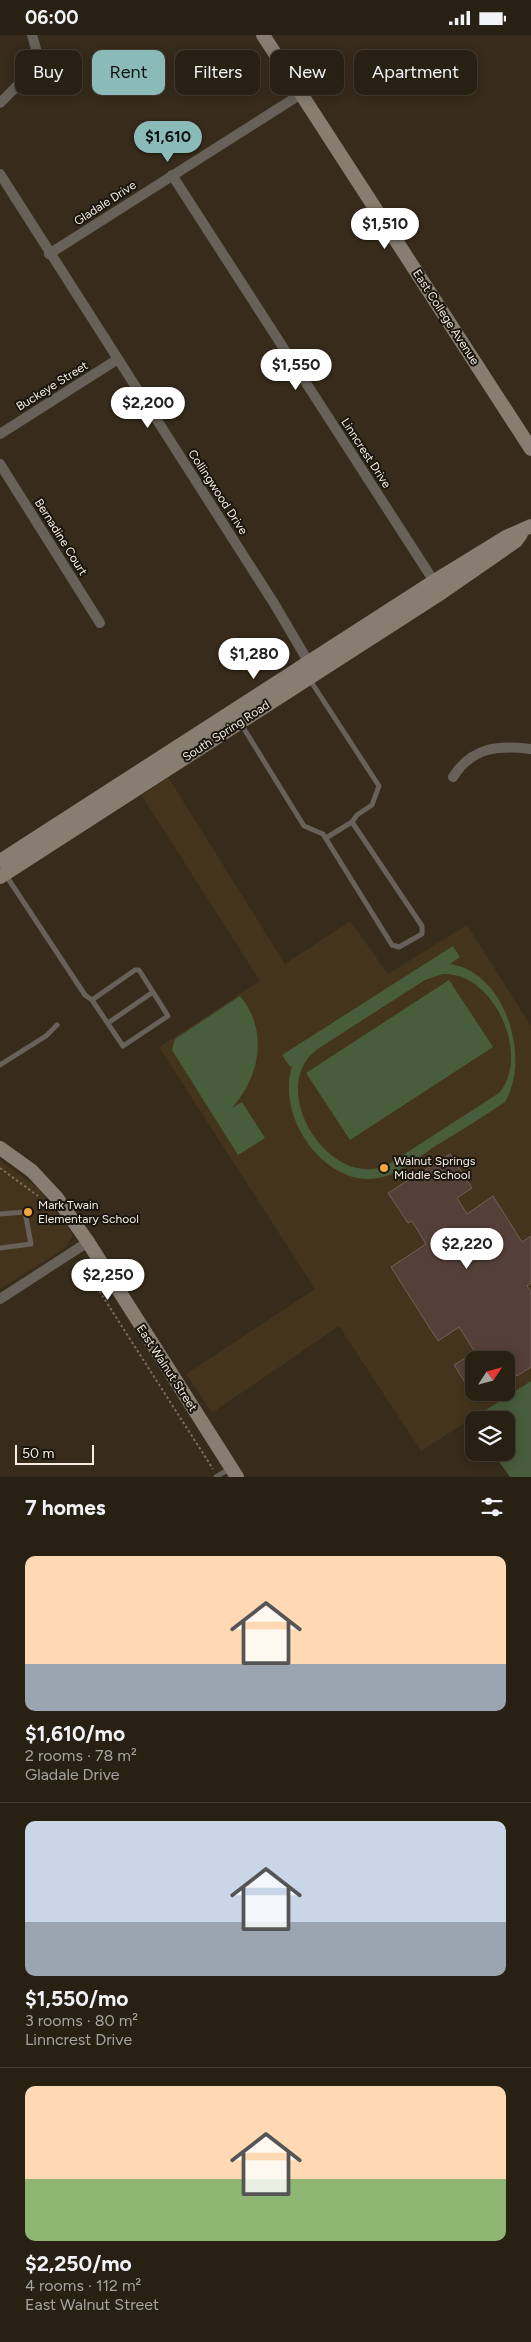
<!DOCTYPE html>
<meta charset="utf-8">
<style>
body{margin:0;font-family:Figtree,sans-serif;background:#31281d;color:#f1f3f6;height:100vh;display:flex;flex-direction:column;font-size:19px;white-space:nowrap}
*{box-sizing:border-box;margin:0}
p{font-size:16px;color:#a5a3a0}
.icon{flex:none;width:28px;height:28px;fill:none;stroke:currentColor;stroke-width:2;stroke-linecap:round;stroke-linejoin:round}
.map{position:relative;height:1442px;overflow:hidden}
.side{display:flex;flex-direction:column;background:#292014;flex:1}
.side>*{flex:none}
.guide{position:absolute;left:15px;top:15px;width:501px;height:45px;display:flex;gap:10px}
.needle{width:32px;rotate:54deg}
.tools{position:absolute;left:465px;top:1316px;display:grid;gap:10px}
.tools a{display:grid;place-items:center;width:50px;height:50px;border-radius:10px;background:#292014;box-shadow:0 2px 12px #0003,0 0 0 1px #453e34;font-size:25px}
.scale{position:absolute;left:15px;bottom:12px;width:79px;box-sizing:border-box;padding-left:5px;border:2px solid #f5ede3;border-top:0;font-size:14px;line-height:18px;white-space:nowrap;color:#f5ede3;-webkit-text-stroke:4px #1a150e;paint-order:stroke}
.price{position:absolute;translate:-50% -42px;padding:0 11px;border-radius:18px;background:#fff;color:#222;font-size:16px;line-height:32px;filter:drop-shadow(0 1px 2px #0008)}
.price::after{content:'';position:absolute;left:50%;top:30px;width:15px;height:11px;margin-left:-8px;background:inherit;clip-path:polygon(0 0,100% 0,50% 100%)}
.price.active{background:#8bbbb9;color:#111}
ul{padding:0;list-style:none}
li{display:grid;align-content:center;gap:10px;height:265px;padding:0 25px}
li+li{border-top:1px solid #453e34}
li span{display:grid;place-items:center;height:155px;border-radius:10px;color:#555}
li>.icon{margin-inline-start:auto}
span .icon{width:90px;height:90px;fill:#fffc;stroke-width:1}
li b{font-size:21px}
h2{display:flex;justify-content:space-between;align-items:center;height:60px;padding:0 25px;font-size:21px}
.chip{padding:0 18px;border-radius:10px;background:#292014;box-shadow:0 2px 12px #0003,0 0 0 1px #453e34;font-size:18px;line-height:45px}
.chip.active{background:#8bbbb9;color:#111}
.status{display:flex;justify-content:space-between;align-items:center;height:35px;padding:0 25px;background:#292014;direction:ltr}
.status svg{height:14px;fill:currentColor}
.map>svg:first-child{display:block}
</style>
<div class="status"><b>06:00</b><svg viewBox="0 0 49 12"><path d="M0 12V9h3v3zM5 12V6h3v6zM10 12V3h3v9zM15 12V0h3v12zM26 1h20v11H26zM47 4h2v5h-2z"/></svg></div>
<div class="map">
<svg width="531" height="1442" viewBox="0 0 531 1442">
<rect width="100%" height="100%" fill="#372b1b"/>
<path fill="#44341d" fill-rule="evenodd" d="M168,742l117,187 65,-43 38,53 79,-49 64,101v355l-110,70 -82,-125 -127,87 -26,-39 129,-85 -156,-242 101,-66 -118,-185zM474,1325h32v33h-32z
M0,1125l39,29 34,46 -8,13 -65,41z"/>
<path fill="#485d3b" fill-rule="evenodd" d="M453,911l7,11 -10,7c56,8 81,95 55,138 -22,15 -45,29 -68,43 -15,10 -31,23 -48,30 -32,13 -64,-7 -82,-33 -15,-21 -23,-50 -15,-76l-2,1 -8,-12zM443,939c52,-2 88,83 56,119l-110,71c-59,30 -126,-78 -70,-116l106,-68z
M449,945l44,67 -143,93 -44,-67z
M240,961c29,35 20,80 -8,112l10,-6 23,36 -27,17 -66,-105 3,-11z
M531,1346v96h-21l-17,-24h13v-33h-32v6l-4,-6z"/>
<path fill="#554039" stroke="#755e57" d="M450,1119l22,34 -15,10 10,16 26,-18 29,46 9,-6v47l-4,3 4,5v76l-14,9 -2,-4 -9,5v-17h-32v37l-20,-32 21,-13 -16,-25 -21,14 -47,-74 35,-23 -14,-23 -4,2 -20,-30z"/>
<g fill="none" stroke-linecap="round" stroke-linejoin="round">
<path stroke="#786d5f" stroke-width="2" stroke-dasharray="2.5 2.5" stroke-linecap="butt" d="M0,1133l38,28
M87,1229l11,25 115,180"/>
<path stroke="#676159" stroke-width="5" d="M241,689l63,102 19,8 69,111 7,2 23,-13v-8l-70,-104 5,-7 15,-10 7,-19 -69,-106
M326,803l26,-16
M5,839l80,121 7,5 31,46 45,-30 -15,-24
M92,965l43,-30h4l14,22 -45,31
M0,1030l46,-29 11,-11
M0,1179l25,-2 6,32 -31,4
M216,1442l15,-9"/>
<path stroke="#676159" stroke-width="10" d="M39,24l11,3
M0,68l22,-22 17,-22 -7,-24
M0,139l275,431 37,63
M172,140l265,411
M49,219l252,-160
M0,399l118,-75
M0,429l100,159
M453,742c19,-30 45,-32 78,-28
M0,1264l88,-57"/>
<path stroke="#877d71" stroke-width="14" d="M263,0l268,414
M0,826l433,-279 73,-45 25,-11
M0,842l441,-284 75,-52 5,-7
M0,1113l32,23 25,27 31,44 149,235"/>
</g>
<g fill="#f3a443" stroke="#1a150e" stroke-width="2">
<circle cx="384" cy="1133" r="5"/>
<circle cx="28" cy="1177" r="5"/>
</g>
<g text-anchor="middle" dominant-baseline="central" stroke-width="4" stroke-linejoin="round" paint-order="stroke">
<g font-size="12" fill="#f5ede3" stroke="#1a150e">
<text transform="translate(105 168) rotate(-33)">Gladale Drive</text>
<text transform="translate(446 282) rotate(57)">East College Avenue</text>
<text transform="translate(52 351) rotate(-32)">Buckeye Street</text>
<text transform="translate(366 418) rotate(57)">Linncrest Drive</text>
<text transform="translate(218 457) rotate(57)">Collingwood Drive</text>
<text transform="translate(61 502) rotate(58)">Bernadine Court</text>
<text transform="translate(226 696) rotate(-33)">South Spring Road</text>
<text transform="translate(167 1333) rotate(57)">East Walnut Street</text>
</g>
<g font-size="12" fill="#f5ede3" stroke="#1a150e" text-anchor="start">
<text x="394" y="1126">Walnut Springs<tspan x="394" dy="14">Middle School</tspan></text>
<text x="38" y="1170">Mark Twain<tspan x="38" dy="14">Elementary School</tspan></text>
</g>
</g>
</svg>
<div class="tools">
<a><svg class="needle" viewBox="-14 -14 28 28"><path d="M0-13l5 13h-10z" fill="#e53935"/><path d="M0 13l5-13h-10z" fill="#a5a3a0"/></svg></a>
<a><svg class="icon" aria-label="layers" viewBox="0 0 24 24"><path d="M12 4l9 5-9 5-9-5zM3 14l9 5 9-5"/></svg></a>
</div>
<div class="scale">50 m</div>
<b class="price active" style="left:168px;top:128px">$1,610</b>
<b class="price" style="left:385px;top:215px">$1,510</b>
<b class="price" style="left:296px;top:356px">$1,550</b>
<b class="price" style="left:148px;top:394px">$2,200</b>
<b class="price" style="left:254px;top:645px">$1,280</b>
<b class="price" style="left:467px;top:1235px">$2,220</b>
<b class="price" style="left:108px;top:1266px">$2,250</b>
<div class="guide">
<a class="chip">Buy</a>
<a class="chip active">Rent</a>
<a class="chip">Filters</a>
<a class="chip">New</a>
<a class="chip">Apartment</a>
</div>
</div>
<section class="side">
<h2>7 homes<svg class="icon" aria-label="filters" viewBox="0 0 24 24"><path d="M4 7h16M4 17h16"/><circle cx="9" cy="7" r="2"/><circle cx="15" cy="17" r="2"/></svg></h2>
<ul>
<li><span style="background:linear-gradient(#ffd9b3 70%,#9aa5b1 0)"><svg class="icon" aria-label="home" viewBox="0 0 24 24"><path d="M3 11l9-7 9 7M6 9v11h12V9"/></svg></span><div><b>$1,610/mo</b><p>2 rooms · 78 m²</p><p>Gladale Drive</p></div></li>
<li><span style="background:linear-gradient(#c9d6e8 65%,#9aa5b1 0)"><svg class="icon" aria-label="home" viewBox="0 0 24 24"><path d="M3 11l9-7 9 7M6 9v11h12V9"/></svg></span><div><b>$1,550/mo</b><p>3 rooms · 80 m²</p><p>Linncrest Drive</p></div></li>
<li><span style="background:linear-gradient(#ffd9b3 60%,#8fb573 0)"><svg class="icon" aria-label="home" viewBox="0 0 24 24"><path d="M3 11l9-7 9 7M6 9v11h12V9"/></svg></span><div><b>$2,250/mo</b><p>4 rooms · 112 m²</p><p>East Walnut Street</p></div></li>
</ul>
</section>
